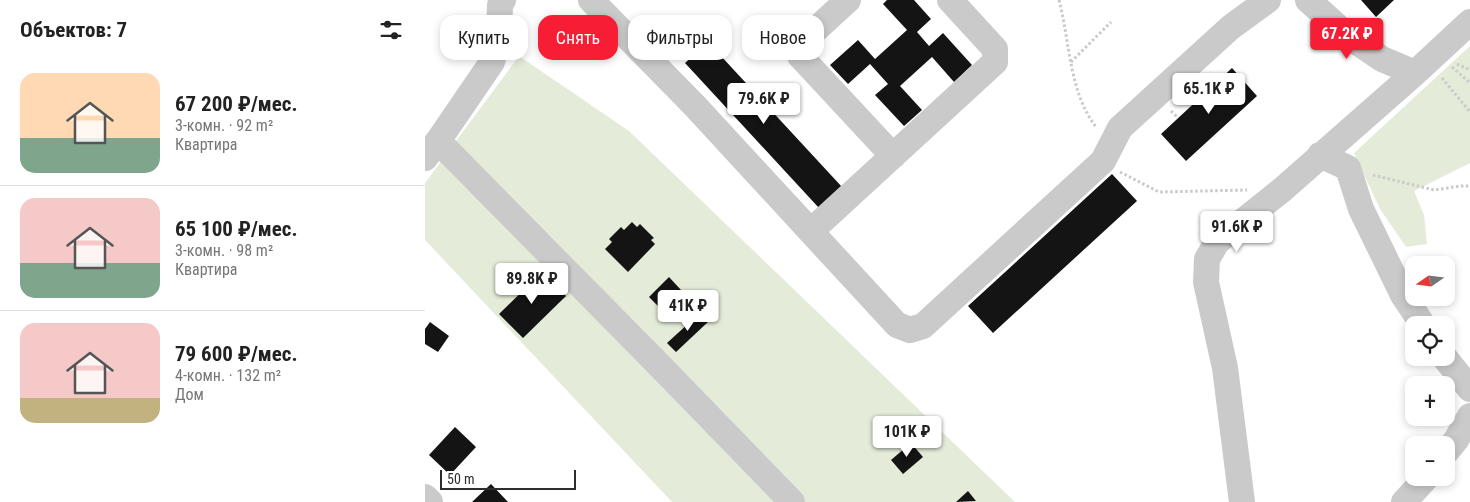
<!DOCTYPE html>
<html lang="ru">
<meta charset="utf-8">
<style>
body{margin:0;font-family:"Roboto Condensed",sans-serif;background:#f6f6f6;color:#222;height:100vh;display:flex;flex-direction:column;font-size:19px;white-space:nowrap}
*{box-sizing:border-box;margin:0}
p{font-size:16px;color:#767676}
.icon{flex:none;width:28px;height:28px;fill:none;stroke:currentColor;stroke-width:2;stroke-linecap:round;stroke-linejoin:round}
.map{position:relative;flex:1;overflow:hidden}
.panel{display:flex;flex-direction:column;background:#fff;width:425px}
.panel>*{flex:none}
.guide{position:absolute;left:15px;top:15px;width:475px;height:45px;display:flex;gap:10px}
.needle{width:32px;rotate:256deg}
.tools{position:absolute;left:980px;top:256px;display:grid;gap:10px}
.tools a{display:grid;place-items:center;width:50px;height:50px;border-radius:10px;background:#fff;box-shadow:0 2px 8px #0003;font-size:25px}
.scale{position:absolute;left:15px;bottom:12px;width:136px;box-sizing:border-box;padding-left:5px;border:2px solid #2d2d2d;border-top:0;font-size:14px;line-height:18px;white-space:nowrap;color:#2d2d2d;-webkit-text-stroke:4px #fff;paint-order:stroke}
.price{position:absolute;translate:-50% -42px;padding:0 11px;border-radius:5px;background:#fff;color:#222;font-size:16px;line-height:32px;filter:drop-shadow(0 1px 2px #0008)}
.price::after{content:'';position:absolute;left:50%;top:30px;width:15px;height:11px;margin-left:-8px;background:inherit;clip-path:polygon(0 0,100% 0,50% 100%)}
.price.on{background:#f71d34;color:#fff}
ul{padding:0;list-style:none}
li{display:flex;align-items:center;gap:15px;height:125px;padding:0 20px}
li+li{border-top:1px solid #e0e0e0}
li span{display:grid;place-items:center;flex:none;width:140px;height:100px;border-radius:15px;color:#555}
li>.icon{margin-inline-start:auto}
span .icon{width:60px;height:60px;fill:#fffc;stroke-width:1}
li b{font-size:21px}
h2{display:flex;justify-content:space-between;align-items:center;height:60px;padding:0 20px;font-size:21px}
.tag{padding:0 18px;border-radius:15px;background:#fff;box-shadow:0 2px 8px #0003;font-size:18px;line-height:45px}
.tag.on{background:#f71d34;color:#fff}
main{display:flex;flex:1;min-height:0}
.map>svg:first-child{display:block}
</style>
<main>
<section class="panel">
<h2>Объектов: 7<svg class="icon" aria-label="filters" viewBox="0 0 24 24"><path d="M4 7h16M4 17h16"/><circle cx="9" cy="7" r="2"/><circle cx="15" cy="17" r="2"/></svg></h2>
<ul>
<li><span style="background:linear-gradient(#ffd9b3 65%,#7fa58c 0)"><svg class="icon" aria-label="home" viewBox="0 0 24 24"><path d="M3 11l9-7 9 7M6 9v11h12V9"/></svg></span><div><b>67 200 ₽/мес.</b><p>3-комн. · 92 m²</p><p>Квартира</p></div></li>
<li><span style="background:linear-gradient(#f6c9c9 65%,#7fa58c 0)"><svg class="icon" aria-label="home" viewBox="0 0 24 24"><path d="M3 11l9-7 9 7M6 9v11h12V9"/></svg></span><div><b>65 100 ₽/мес.</b><p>3-комн. · 98 m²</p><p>Квартира</p></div></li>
<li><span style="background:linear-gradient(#f6c9c9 75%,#c2b280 0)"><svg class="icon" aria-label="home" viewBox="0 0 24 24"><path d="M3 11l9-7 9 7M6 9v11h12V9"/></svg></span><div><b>79 600 ₽/мес.</b><p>4-комн. · 132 m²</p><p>Дом</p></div></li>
</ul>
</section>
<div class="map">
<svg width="1045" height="502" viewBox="0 0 1045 502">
<rect width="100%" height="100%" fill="#fff"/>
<path fill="#e4ecd9" d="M1045,46v117l-56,28 10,24 3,29 -21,3 -26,-38 -26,-56z
M94,56l110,75 386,371h-343l-247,-262v-57z"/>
<path fill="#141414" d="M462,0h27l17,19 -14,13 12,14 14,-13 29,32 -18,17 -22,-25 -32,29 22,24 -18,16 -29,-31 13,-11 -18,-20 -22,20 -18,-19 28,-25 17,19 32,-29 -24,-26z
M936,0h33l-18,17z
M283,42l134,145 -23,21 -134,-145z
M807,68l25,28 -71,65 -25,-27z
M687,174l25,27 -144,132 -25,-27z
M207,222l5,5 3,-3 14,14 -3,2 4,4 -27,28 -23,-23 7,-7 -3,-3 12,-12 3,3z
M117,272l24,24 -43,42 -24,-24z
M244,277l12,13 -20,19 -12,-12z
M276,312l8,9 -33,31 -9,-9z
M5,322l19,14 -11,16 -13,-8v-15z
M30,427l21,20 -26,28 -21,-20z
M486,443l12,14 -20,17 -12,-14z
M66,484l17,18h-36z
M543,491l8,10 -20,1z"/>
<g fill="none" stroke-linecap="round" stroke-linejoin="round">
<path stroke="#cacaca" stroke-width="3" stroke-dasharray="2.5 2.5" stroke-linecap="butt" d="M634,0c11,42 10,92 37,127
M646,62l40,-40
M1032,64l13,6
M1027,67l18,16
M784,76l6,7
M1017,78l28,34
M746,111l7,7
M695,172l39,20 88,-2
M948,175l61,15 26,-4h10"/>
<path stroke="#cacaca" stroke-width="26" d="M166,0l104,106 202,219 13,5 13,-4 180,-165 17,-33 111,-101 37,-27
M423,0l-48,44v12l93,100
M883,0l41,37 33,22 33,14
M13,141l223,226 131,135
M895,155l28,13 13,41 42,86 20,30
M0,158l13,-17 54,-79 7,-27 1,-30 3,-5
M386,231l184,-169v-13l-45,-49
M1020,358l25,31
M1021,452l10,-12 14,-24
M0,497l5,5
M817,502l-17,-134 -19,-86 1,-23 10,-17 66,-53 132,-116 55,-51
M979,502l22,-24"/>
</g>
</svg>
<div class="tools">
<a><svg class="needle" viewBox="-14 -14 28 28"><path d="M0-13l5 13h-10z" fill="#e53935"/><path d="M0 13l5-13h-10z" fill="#767676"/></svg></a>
<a><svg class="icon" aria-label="locate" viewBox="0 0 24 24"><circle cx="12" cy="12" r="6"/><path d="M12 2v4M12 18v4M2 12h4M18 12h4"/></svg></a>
<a>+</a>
<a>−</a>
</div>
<div class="scale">50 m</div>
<b class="price on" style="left:922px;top:60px">67.2K ₽</b>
<b class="price" style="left:784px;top:115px">65.1K ₽</b>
<b class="price" style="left:339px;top:125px">79.6K ₽</b>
<b class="price" style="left:812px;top:253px">91.6K ₽</b>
<b class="price" style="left:107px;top:305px">89.8K ₽</b>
<b class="price" style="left:263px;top:332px">41K ₽</b>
<b class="price" style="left:482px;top:458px">101K ₽</b>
<div class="guide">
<a class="tag">Купить</a>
<a class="tag on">Снять</a>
<a class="tag">Фильтры</a>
<a class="tag">Новое</a>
</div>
</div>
</main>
